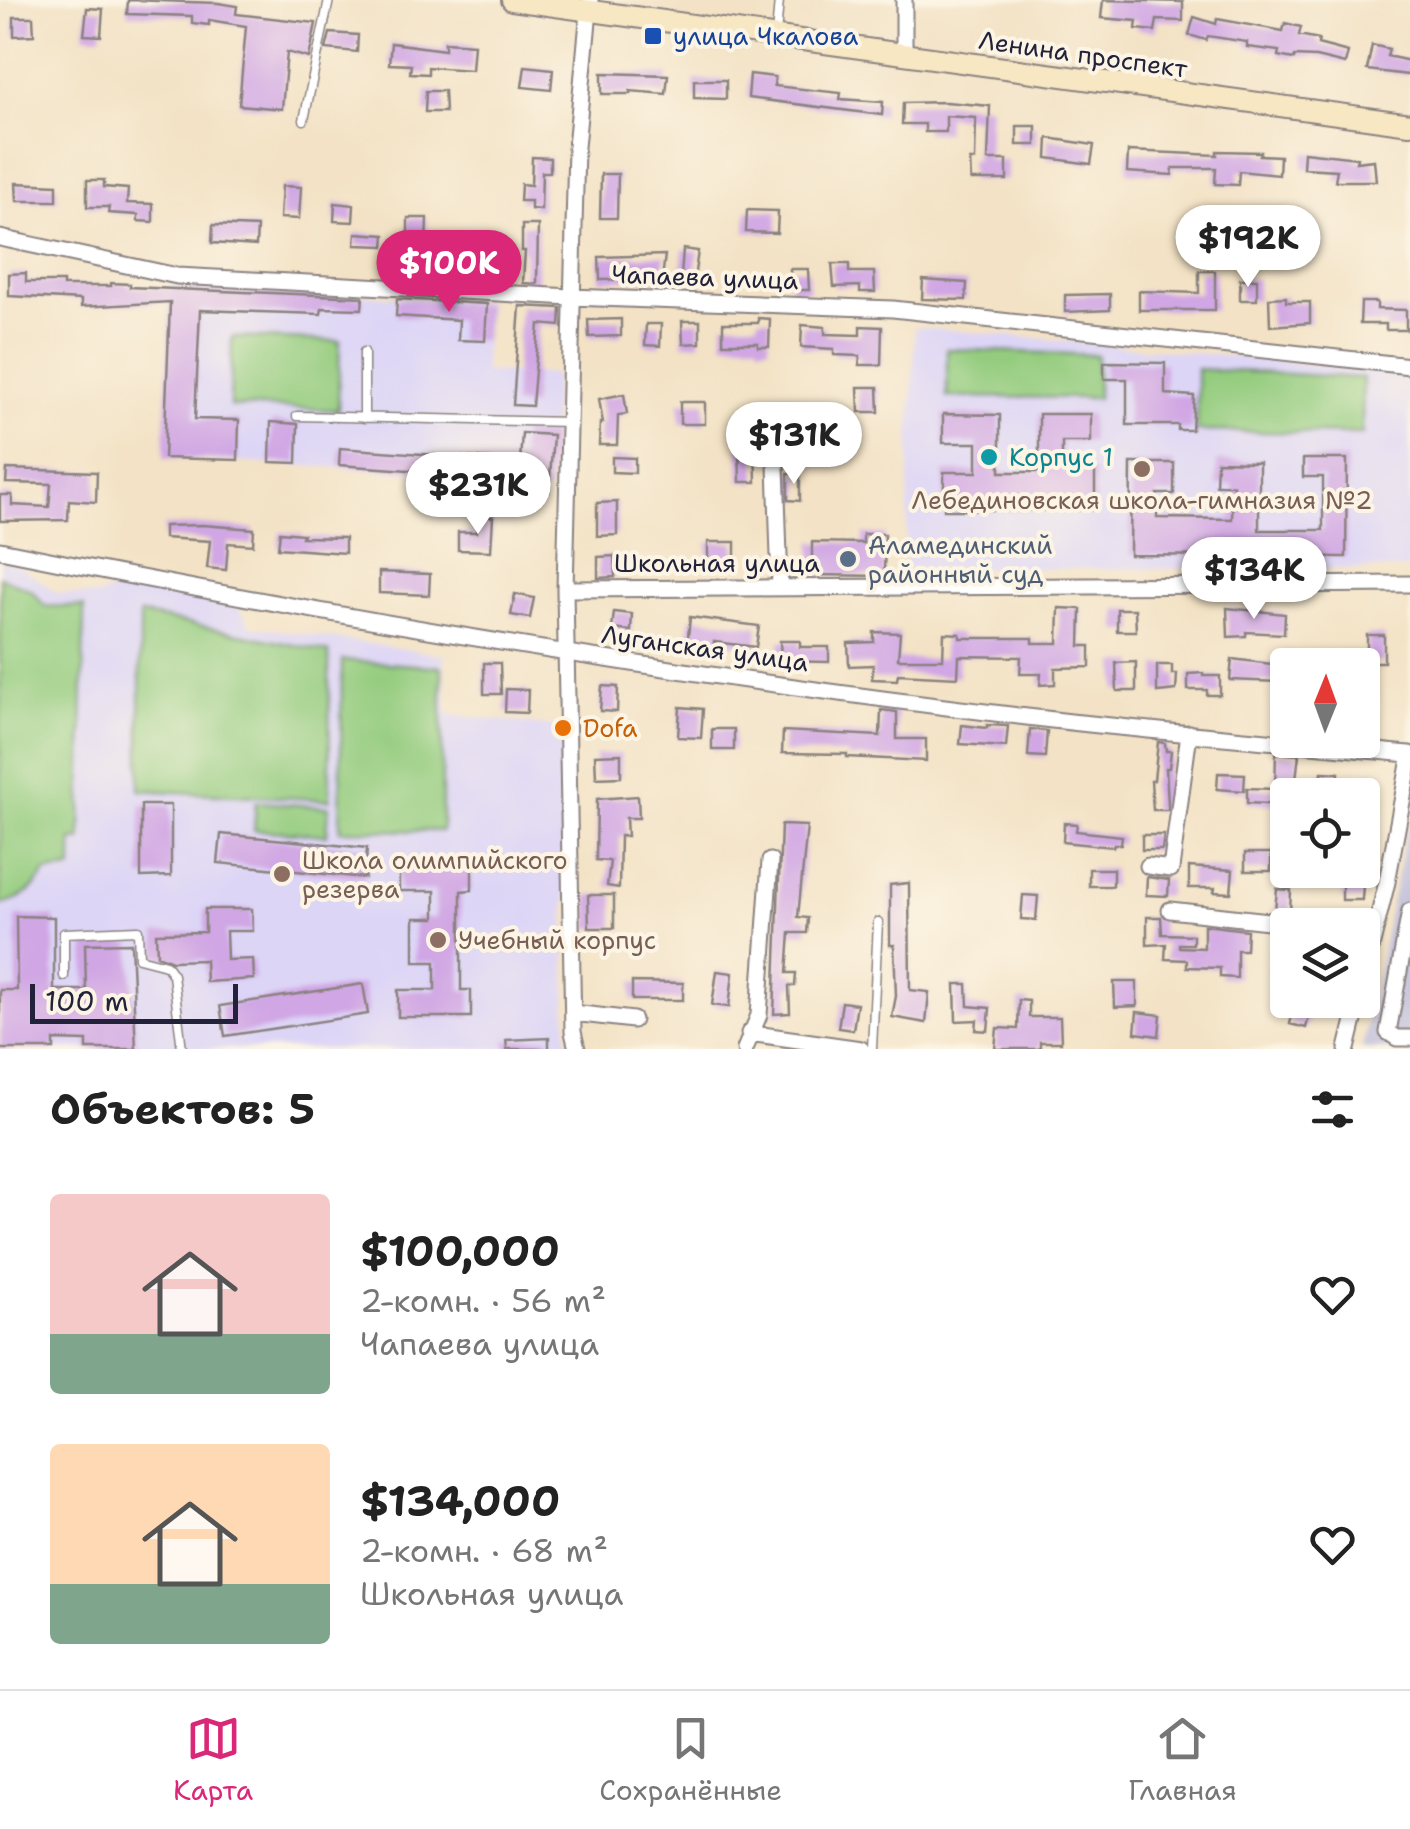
<!DOCTYPE html>
<html lang="ru">
<meta charset="utf-8">
<style>
body{margin:0;font-family:"Shantell Sans",sans-serif;background:#f6f6f6;color:#222;height:100vh;display:flex;flex-direction:column;font-size:38px;white-space:nowrap}
*{box-sizing:border-box;margin:0}
p{font-size:32px;color:#767676}
.icon{flex:none;width:55px;height:55px;fill:none;stroke:currentColor;stroke-width:2;stroke-linecap:round;stroke-linejoin:round}
.map{position:relative;height:1049px;overflow:hidden}
.side{display:flex;flex-direction:column;background:#fff;flex:1}
.side>*{flex:none}
.needle{width:65px;rotate:1deg}
.controls{position:absolute;left:1270px;top:648px;display:grid;gap:20px}
.controls a{display:grid;place-items:center;width:110px;height:110px;border-radius:10px;background:#fff;box-shadow:0 2px 8px #0004;font-size:50px}
.scale{position:absolute;left:30px;bottom:25px;width:208px;box-sizing:border-box;padding-left:10px;border:5px solid #22223b;border-top:0;font-size:28px;line-height:35px;white-space:nowrap;color:#22223b;-webkit-text-stroke:8px #fcf5e5;paint-order:stroke}
.price{position:absolute;translate:-50% -85px;padding:0 22px;border-radius:35px;background:#fff;color:#222;font-size:32px;line-height:65px;filter:drop-shadow(0 2px 5px #0008)}
.price::after{content:'';position:absolute;left:50%;top:60px;width:30px;height:22px;margin-left:-15px;background:inherit;clip-path:polygon(0 0,100% 0,50% 100%)}
.price.selected{background:#db2777;color:#fff}
ul{padding:0;list-style:none}
li{display:flex;align-items:center;gap:30px;height:250px;padding:0 50px}
li span{display:grid;place-items:center;flex:none;width:280px;height:200px;border-radius:10px;color:#555}
li>.icon{margin-inline-start:auto}
span .icon{width:120px;height:120px;fill:#fffc;stroke-width:1}
li b{font-size:42px}
h2{display:flex;justify-content:space-between;align-items:center;height:120px;padding:0 50px;font-size:42px}
.tab-bar{display:flex;justify-content:space-around;align-items:center;height:140px;border-top:2px solid #e0e0e0;background:#fff;font-size:28px;color:#767676}
.tab-bar a{display:grid;justify-items:center;gap:5px}
.tab-bar .selected{color:#db2777}
.map>svg:first-child{display:block}
</style>
<div class="map">
<svg width="1410" height="1049" viewBox="0 0 1410 1049">
<rect width="100%" height="100%" fill="#fcf5e5"/>
<filter id="ink" filterUnits="userSpaceOnUse"><feTurbulence type="fractalNoise" baseFrequency=".01" numOctaves="2"/><feDisplacementMap in="SourceGraphic" scale="20" xChannelSelector="R" yChannelSelector="G"/><feConvolveMatrix kernelMatrix="1 2 1 2 8 2 1 2 1" color-interpolation-filters="sRGB"/></filter>
<filter id="wash" filterUnits="userSpaceOnUse"><feTurbulence type="fractalNoise" baseFrequency=".0048" numOctaves="4" result="noise"/><feDisplacementMap in="SourceGraphic" scale="40" xChannelSelector="R" yChannelSelector="G"/><feGaussianBlur stdDeviation="2.25" result="paint"/><feColorMatrix in="noise" values="0 0 0 0 0 0 0 0 0 0 0 0 0 0 0 0 0 1.4 0 .05"/><feComposite in="paint" operator="in"/></filter>
<g filter="url(#wash)">
<rect width="100%" height="100%" fill="#f3e2c5"/>
<path fill="#ddd5f6" d="M171,279l31,2v6l285,14 -3,71 71,2 -6,118 -29,-2v-12l-356,-20z
M915,327l495,46v196l-505,-1z
M0,560l18,5 39,28 41,3 32,-11 109,23 11,18 194,29 3,59 116,14 4,321h-567z"/>
<path fill="#c2c1dc" d="M1410,810v239h-47l-1,-1z"/>
<path fill="#94cc7f" stroke="#5b775d" stroke-width="2.5" d="M232,337l108,4 -2,69 -108,-4z
M947,349l150,6v43l-150,-1z
M1197,369l166,9 -1,56 -165,-3z
M0,577l31,13 14,16 39,1 -3,233h-9v29l-26,3c-12,18 -24,28 -46,33z
M140,614l189,38 1,148 -190,-10z
M342,660l100,7v164l-102,-1z
M256,802l73,5 -2,28 -73,-5z"/>
<g id="blocks">
<path fill="#d0a6e4" d="M128,0l90,3 19,3 -1,8 80,9 -7,35 -22,-6 -5,57 -43,-4 7,-79 -37,-6v5l-17,-2v-7l-65,-2z
M1103,0l80,2v19l-26,-1 -2,11 -19,-2 1,-8 -36,-3z
M87,8l16,1 -2,27 -17,-1z
M14,17h19l1,18 -20,1z
M1194,17l22,7 1,-5 66,12 2,-8 16,4 -2,8 20,4 -1,5 30,8 -3,12 -29,-7 -21,-1 -1,3 -16,-3 1,-5 -32,-4v-5l-39,-6 -2,4 -17,-5z
M330,33l28,2 -1,17 -31,-3z
M445,42l29,2 -2,26 -44,-3v7l-18,-1 1,-8 -22,-1 2,-21 54,7z
M1372,45l17,4 -2,7 23,5 -2,14 -41,-5z
M525,66l28,3 -2,21 -29,-3z
M602,73l66,2 -2,19 -36,-3v3h-28z
M750,74l25,3 -1,9 67,7 -1,6 43,3 -1,13 -134,-17z
M694,80h32v19l-32,-1z
M426,91h18l1,21h-20z
M946,102l44,4 -2,54h19v20h-36l-1,-20h5l1,-42 -30,-2v16h-21v-8h-23l1,-21z
M1017,126h19v19h-19z
M1048,138l46,7 -3,19 -44,-6z
M1128,151l89,4v-4l44,1 -1,3 20,1 -1,19 -40,-4 -1,14 -23,-1 1,-16h-43l-1,7 -45,-3z
M1304,152l53,6 -1,4 18,-2 2,21h-41l2,-11 -34,-2z
M532,157l18,1v14h-8l-1,38 -10,-1v-8h-11l1,-17 10,1z
M601,174h17l-1,44h-17z
M87,180h17v7l24,2 -1,14 26,1v18l-15,-1v-6l-30,-2 1,-6h-22z
M16,183l41,2v16h-40z
M282,186l19,1 -2,32 -19,-1z
M335,203l19,2 -1,17 -19,-1z
M747,210l31,1 -1,22 -31,-1z
M408,218h19l-1,28h-18z
M213,225l44,2 -1,19 -44,-3z
M522,225h16l-1,59 -14,-1 2,-32h-3z
M356,233l29,2 -1,11 -29,-1z
M683,249l15,2 -4,28 -13,-2z
M665,255l-3,24 -62,1 -1,-23z
M832,264h17v8h25l1,20h-15v-6l-26,1z
M790,269h18l1,21h-18z
M1199,271h16v39h-76v-19l60,2z
M26,273v9h37v4h48v-3l19,1v3l233,10 -1,12 -40,-1 -1,6 -121,-4 -5,109 44,1 -1,40 -74,-2 6,-156 -89,5v-7l-72,-4v-22z
M1240,279h17v21h-17z
M923,280l44,3 -1,17 -44,-1z
M1110,294v16l-45,2v-17z
M1286,297v5h24v21l-40,3 -1,-28z
M397,299l90,5 -2,37 -27,-1 1,-20 -63,-4z
M1361,302h16v7l29,1v20h-20v-6h-26z
M520,306l41,2 -1,18 -21,-2 -7,82 -19,-1z
M758,318l12,1 -1,28h-11v-4h-35v-20h35z
M621,319v17l-32,1 -1,-17z
M682,321h18v22l-17,1z
M646,324h15l-1,22 -15,-1z
M802,325l23,2v7l35,1v-9l22,1 -1,38h-22l1,-9 -26,-1v-6l-33,-2z
M1104,362l61,1v31l29,2 -2,34h-14v-5h-51v-46h-23z
M858,387h20l1,25h-20z
M624,394l3,20 -9,1 -1,30h-18l1,-22h3l-4,-24z
M680,402h25v22h-25z
M943,414l57,1v57h39v-58h52v28h-29v29h33v39h-151v-38h33v-29h-34z
M271,422l27,2 -1,39 -27,-1z
M522,433l31,2 -4,57 -29,-2 1,-12 -182,-13 1,-17 180,13z
M739,445h16l1,37h-16z
M612,457l23,1v15l-23,-1z
M1303,459h44l-1,98 -216,-2 1,-92h43v31h-17v24l75,1 1,-34h-17l1,-24 42,1v68h64v-53h-20z
M7,469l90,3 -1,30 -27,-2 -1,20 -68,1v-26h12v10l37,2 2,-23 -45,-1z
M788,474h12v27l-12,-1z
M617,502v33l-20,1v-33z
M478,516l15,1 -2,34 -33,-1v-18h19z
M202,525l52,4 -1,16 -25,-2 -2,27 -19,-2 3,-27 -46,-3v-12z
M280,532l23,2 -1,3 43,1v15l-67,-5z
M863,534h22l-1,42 -72,-1v-33l51,1z
M708,542h27v22h-27z
M614,556l1,21 -17,1v-21z
M379,572l51,2 -1,21 -50,-2z
M515,594l19,4 -4,20 -19,-3z
M1059,608l22,1 -1,37h10v21l-35,1v16l-15,1 1,-11h-21l1,-17 -62,-1 -1,21 -60,-3 -1,6 -25,-1 1,-14 -24,1 -1,-23 26,-1v-10l26,1 -2,26h45l1,-26 16,1v4h73v5h25z
M1227,608l58,6 -1,20 -38,-2v4l-18,1z
M1117,609h18l1,22h-19z
M614,612l18,2 -1,17 -19,-2z
M690,617l69,9 -3,21 -42,-5 -1,6 -26,-2z
M1367,635h17v27h-17z
M780,641h20v6h29v15l-48,-1z
M1232,659l48,6 -1,17 -49,-2z
M1136,662v29h-19l-1,-28z
M484,663h16l1,31h-17z
M1157,665h15v9h5l-1,16 -19,2z
M1203,673v3h17v19h-13v-5h-19v-16z
M602,686l16,1 -1,25 -17,-1z
M506,689l22,1 -1,23 -22,-1z
M680,707l23,2 -2,29 -23,-1z
M881,710l16,2v27h29v22l-79,-4v-3l-65,-1 1,-22 97,5z
M962,725l25,3v-3l21,1 -2,21 -46,-3z
M712,729h22v21h-22z
M1030,729l17,2 -2,26 -17,-1z
M1158,742l7,1 1,8h5l-2,17h-3l2,36v6h-15l-2,-29 3,-1z
M1276,753l23,2 -5,40h-6v10l-41,-2v-15l28,1z
M621,754v23l-25,1 -1,-23z
M1322,772l17,1 -1,20 -18,-1z
M1218,773l27,1 -1,17 -27,-2z
M638,796l1,22h-13l1,18h-7l-1,52 -12,-2 3,-25 -14,-1 1,-61z
M141,805h30v71l-30,1z
M1064,823l13,1 -1,7 46,5 -1,8h-7l-1,3 -50,-5z
M781,825l26,1 -9,91 10,1 -1,15h-17l-3,40h9l-1,13h-6l1,27 -16,1z
M221,834l146,14 -2,30 -147,-15z
M1142,835h22l-2,15h-20z
M1245,853h26v18h-26z
M399,865h73v25l-11,1v99h10v27h-73v-27h37v-28h-21v-44h21v-27h-36z
M1189,867l44,3 -2,23 -17,-1 1,-4h-26z
M1089,869h24v17h-24z
M1147,877l22,3 -1,16 -22,-1z
M909,883l1,107 19,2 -3,31 -34,-6 4,-21 -2,-51h-4v-60z
M1342,883l21,1 -1,16h-20z
M1277,889l14,1 -1,22 -15,-2z
M588,895h26v33h-25z
M1023,895l15,1 -2,24 -15,-1z
M205,909h47l1,22h-27l1,29 26,-1 1,20 -48,3 -1,-22 -33,1 -15,-6 -1,-22 49,-1z
M16,916l38,1v73h32l-1,-46 46,-1 5,106h-49v-8l-33,-1v9h-54v-59h17z
M1147,917h14l1,17 31,1v9h-14v3l25,1v-23l43,5 -1,20h-9v28l-17,-1v-9l-33,-1v-7l-22,-1 1,-15 -19,1z
M717,971l16,2 -4,34 -17,-2z
M632,982l51,1v17h-51z
M1114,982h23v24l-22,1z
M363,984l5,30 -143,22 -5,-30z
M955,984h12l1,22 22,2 -2,23 -12,-1 1,-10 -21,1z
M1019,1000l10,1v16h31l1,25h-21v7h-45l2,-21 21,1z
M842,1002l15,2 -4,26 -15,-2z
M1295,1004l16,5 -5,19 -16,-4z
M1137,1012l24,3 -2,21 -24,-3z
M549,1038v11h-42l-1,-9z"/>
</g>
</g>
<g filter="url(#ink)">
<use href="#blocks" fill-opacity="0" stroke="#8a8280" stroke-width="2.5"/>
<g fill="none" stroke-linecap="round" stroke-linejoin="round">
<g stroke="#8a8280" stroke-width="11">
<path id="service" d="M776,35l3,-35
M304,120l25,-120
M364,352v66
M297,416l274,6
M64,976v-43l74,-3 1,28 27,7 7,10 9,74
M872,1049l6,-127"/>
</g>
<g stroke="#8a8280" stroke-width="19">
<path id="minor" d="M904,0v54
M0,238l177,38 394,21 322,12 517,57
M775,434l5,153
M0,550c340,69 682,126 1027,167 127,15 255,25 383,37
M565,589l845,-5
M1148,866l23,3 18,-136
M1170,910l134,15
M1410,911l-22,121 9,6h13
M1362,984l25,-102 23,-123
M573,1013l60,7
M749,1033l112,16
M577,1049l-4,-17 -8,-443 11,-442 14,-147
M745,1049l14,-34 11,-154
M1347,1049l12,-49"/>
</g>
<g stroke="#8a8280" stroke-width="24">
<path id="secondary" d="M512,0l898,124"/>
</g>
<use href="#service" stroke="#fff" stroke-width="8"/>
<use href="#minor" stroke="#fff" stroke-width="15"/>
<use href="#secondary" stroke="#f8e7c3" stroke-width="20"/>
</g>
</g>
<rect fill="#1a4fb4" stroke="#fcf5e5" stroke-width="4" x="643" y="26" width="20" height="20" rx="5"/>
<circle fill="#0f9aa8" stroke="#fcf5e5" stroke-width="4" cx="989" cy="457" r="10"/>
<g fill="#8d6e63" stroke="#fcf5e5" stroke-width="4">
<circle cx="1142" cy="469" r="10"/>
<circle cx="282" cy="874" r="10"/>
<circle cx="438" cy="940" r="10"/>
</g>
<circle fill="#5c6f8a" stroke="#fcf5e5" stroke-width="4" cx="848" cy="559" r="10"/>
<circle fill="#e8710a" stroke="#fcf5e5" stroke-width="4" cx="563" cy="728" r="10"/>
<g text-anchor="middle" dominant-baseline="central" stroke-width="8" stroke-linejoin="round" paint-order="stroke">
<g font-size="25" fill="#164399" stroke="#fcf5e5" text-anchor="start">
<text x="673" y="36">улица Чкалова</text>
</g>
<g font-size="25" fill="#22223b" stroke="#fcf5e5">
<text transform="translate(1083 54) rotate(8)">Ленина проспект</text>
<text transform="translate(705 277) rotate(2)">Чапаева улица</text>
<text x="717" y="563">Школьная улица</text>
<text transform="translate(705 648) rotate(8)">Луганская улица</text>
</g>
<g font-size="25" fill="#0d838f" stroke="#fcf5e5" text-anchor="start">
<text x="1009" y="457">Корпус 1</text>
</g>
<g font-size="25" fill="#785e54" stroke="#fcf5e5" text-anchor="start">
<text x="1142" y="500" text-anchor="middle">Лебединовская школа-гимназия №2</text>
<text x="302" y="860">Школа олимпийского<tspan x="302" dy="29">резерва</tspan></text>
<text x="458" y="940">Учебный корпус</text>
</g>
<g font-size="25" fill="#4e5e75" stroke="#fcf5e5" text-anchor="start">
<text x="868" y="545">Аламединский<tspan x="868" dy="29">районный суд</tspan></text>
</g>
<g font-size="25" fill="#c56008" stroke="#fcf5e5" text-anchor="start">
<text x="583" y="728">Dofa</text>
</g>
</g>
</svg>
<div class="controls">
<a><svg class="needle" viewBox="-14 -14 28 28"><path d="M0-13l5 13h-10z" fill="#e53935"/><path d="M0 13l5-13h-10z" fill="#767676"/></svg></a>
<a><svg class="icon" aria-label="locate" viewBox="0 0 24 24"><circle cx="12" cy="12" r="6"/><path d="M12 2v4M12 18v4M2 12h4M18 12h4"/></svg></a>
<a><svg class="icon" aria-label="layers" viewBox="0 0 24 24"><path d="M12 4l9 5-9 5-9-5zM3 14l9 5 9-5"/></svg></a>
</div>
<div class="scale">100 m</div>
<b class="price" style="left:1248px;top:290px">$192K</b>
<b class="price selected" style="left:449px;top:315px">$100K</b>
<b class="price" style="left:794px;top:487px">$131K</b>
<b class="price" style="left:478px;top:537px">$231K</b>
<b class="price" style="left:1254px;top:622px">$134K</b>
</div>
<section class="side">
<h2>Объектов: 5<svg class="icon" aria-label="filters" viewBox="0 0 24 24"><path d="M4 7h16M4 17h16"/><circle cx="9" cy="7" r="2"/><circle cx="15" cy="17" r="2"/></svg></h2>
<ul>
<li><span style="background:linear-gradient(#f6c9c9 70%,#7fa58c 0)"><svg class="icon" aria-label="home" viewBox="0 0 24 24"><path d="M3 11l9-7 9 7M6 9v11h12V9"/></svg></span><div><b>$100,000</b><p>2-комн. · 56 m²</p><p>Чапаева улица</p></div><svg class="icon" aria-label="heart" viewBox="0 0 24 24"><path d="M12 20l-8-8c-3-5 5-10 8-4 3-6 11-1 8 4z"/></svg></li>
<li><span style="background:linear-gradient(#ffd9b3 70%,#7fa58c 0)"><svg class="icon" aria-label="home" viewBox="0 0 24 24"><path d="M3 11l9-7 9 7M6 9v11h12V9"/></svg></span><div><b>$134,000</b><p>2-комн. · 68 m²</p><p>Школьная улица</p></div><svg class="icon" aria-label="heart" viewBox="0 0 24 24"><path d="M12 20l-8-8c-3-5 5-10 8-4 3-6 11-1 8 4z"/></svg></li>
</ul>
</section>
<nav class="tab-bar">
<a class="selected"><svg class="icon" aria-label="map" viewBox="0 0 24 24"><path d="M3 6l6-2 6 2 6-2v14l-6 2-6-2-6 2zM9 4v14M15 6v14"/></svg>Карта</a>
<a><svg class="icon" aria-label="saved" viewBox="0 0 24 24"><path d="M7 4h10v16l-5-4-5 4z"/></svg>Сохранённые</a>
<a><svg class="icon" aria-label="home" viewBox="0 0 24 24"><path d="M3 11l9-7 9 7M6 9v11h12V9"/></svg>Главная</a>
</nav>
